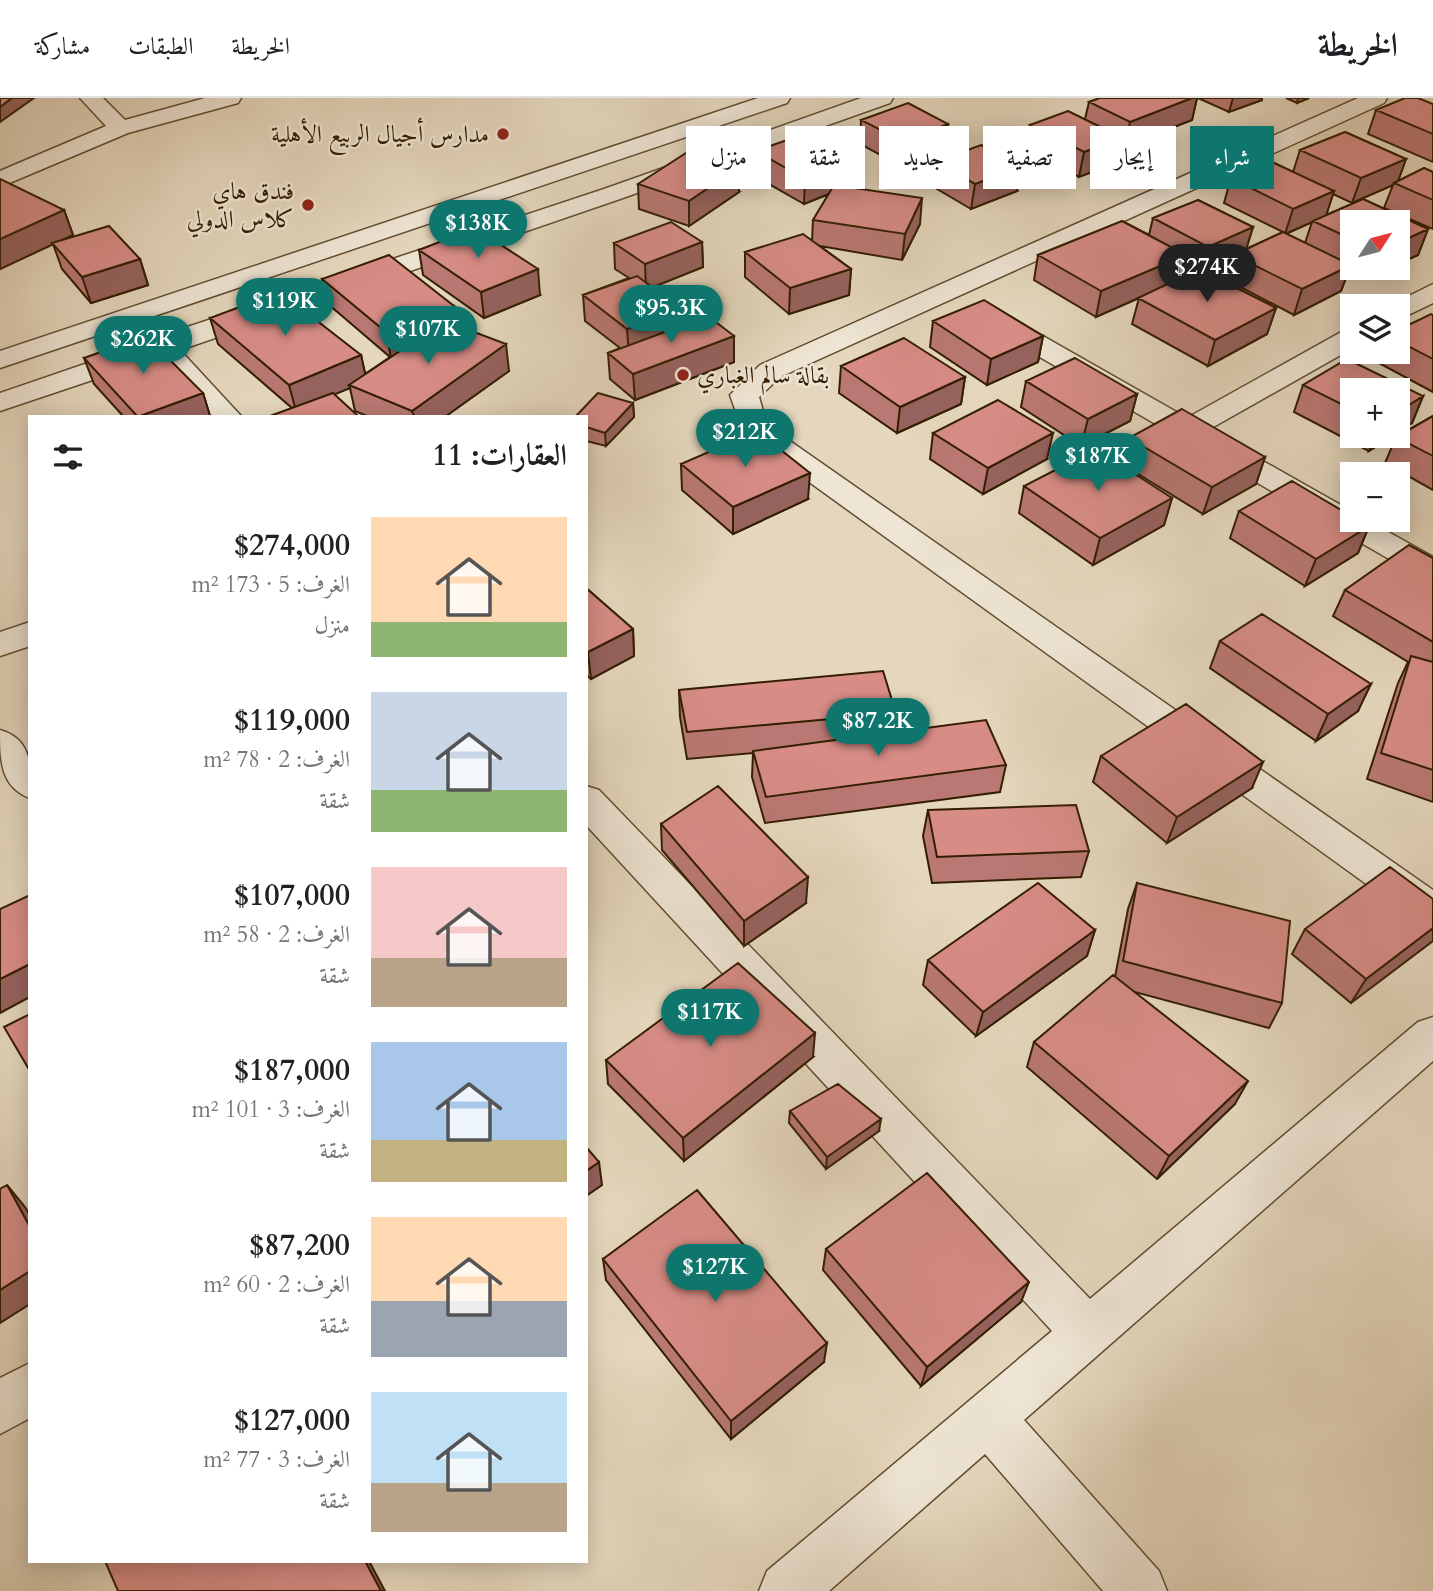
<!DOCTYPE html>
<html lang="ar">
<meta charset="utf-8">
<style>
body{margin:0;font-family:Cardo,Amiri,serif;background:#f6f6f6;color:#202124;direction:rtl;height:100vh;display:flex;flex-direction:column;font-size:26px;white-space:nowrap}
*{box-sizing:border-box;margin:0}
p{font-size:23px;color:#757577}
.icon{flex:none;width:38px;height:38px;fill:none;stroke:currentColor;stroke-width:2;stroke-linecap:round;stroke-linejoin:round}
.map{position:relative;flex:1;overflow:hidden;direction:ltr}
.panel{position:absolute;left:28px;top:317px;width:560px;height:1148px;display:flex;flex-direction:column;background:#fff;border-radius:0px;box-shadow:0 4px 18px #0003;direction:rtl}
.panel>*{flex:none}
.hud{position:absolute;left:609px;top:28px;width:665px;height:63px;direction:rtl;display:flex;gap:14px}
.needle{width:46px;rotate:54deg}
.controls{position:absolute;left:1340px;top:112px;display:grid;gap:14px}
.controls a{display:grid;place-items:center;width:70px;height:70px;border-radius:0px;background:#fff;box-shadow:0 4px 18px #0003;font-size:35px}
.price{position:absolute;translate:-50% -60px;padding:0 16px;border-radius:24px;background:#0f766e;color:#fff;font-size:23px;line-height:46px;filter:drop-shadow(0 2px 4px #0008)}
.price::after{content:'';position:absolute;left:50%;top:42px;width:21px;height:16px;margin-left:-10px;background:inherit;clip-path:polygon(0 0,100% 0,50% 100%)}
.price.selected{background:#222;color:#fff}
ul{padding:0;list-style:none}
li{display:flex;align-items:center;gap:21px;height:175px;padding:0 21px}
li span{display:grid;place-items:center;flex:none;width:196px;height:140px;border-radius:0px;color:#555}
li>.icon{margin-inline-start:auto}
span .icon{width:84px;height:84px;fill:#fffc;stroke-width:1}
li b{font-size:30px}
h2{display:flex;justify-content:space-between;align-items:center;height:84px;padding:0 21px;font-size:30px}
.chip{padding:0 24px;border-radius:0px;background:#fff;box-shadow:0 4px 18px #0003;font-size:24px;line-height:63px}
.chip.selected{background:#0f766e;color:#fff}
header{display:flex;align-items:center;gap:42px;box-sizing:border-box;height:98px;padding:0 35px;background:#fff;border-bottom:2px solid #e0e0e0}
header strong{font-size:33px}
nav{display:flex;gap:38px;margin-inline-start:auto;font-size:24px}
.map>svg:first-child{display:block}
</style>
<header>
<strong>الخريطة</strong>
<nav><a>الخريطة</a><a>الطبقات</a><a>مشاركة</a></nav>
</header>
<div class="map">
<svg width="1433" height="1493" viewBox="0 0 1433 1493">
<rect width="100%" height="100%" fill="#e5d7bd"/>
<filter id="stains"><feTurbulence type="fractalNoise" baseFrequency=".00286" numOctaves="4"/><feColorMatrix values="0 0 0 0 .2 0 0 0 0 .09 0 0 0 0 .02 0 0 0 .5 -.17"/></filter>
<radialGradient id="worn" r=".72"><stop offset=".6" stop-color="#630" stop-opacity="0"/><stop offset="1" stop-color="#630" stop-opacity=".3"/></radialGradient>
<g fill="none" stroke-linecap="round" stroke-linejoin="round">
<g stroke="#604c30" stroke-width="3">
<path id="street" d="M80,0h23l22,22 80,-22h36l-3,5 -110,30 -128,54v-16l106,-45z
M758,0h32l-3,5 -787,265v-17z
M861,0h32l-3,5 -270,96 -440,151 61,66h-29l-54,-58 -158,53v-18l149,-51 2,-3 453,-150z
M1358,0h29l-3,5 -604,274 -21,20 8,28 666,465v37l-14,-5 -675,-487 -14,-40 30,-30z
M1433,186v19l-35,17v-14h-9z
M995,214l9,2 183,104 156,-87 10,-2v19l-145,82 145,82v8h14l66,37v24l-11,-3 -436,-252 -4,-6 4,-6z
M30,524v24l-30,10v-24z
M0,632c34,10 30,38 30,68 -30,-11 -30,-39 -30,-68z
M586,688l13,4 491,509 328,-277 15,-5v44l-409,359 135,151 8,20h-64l-118,-137 -156,137h-70l8,-20 285,-240 -466,-506z
M30,1265v55l-30,16v-56z"/>
</g>
<use href="#street" fill="#eee5d4" fill-rule="evenodd"/>
</g>
<path fill="#b97873" stroke="#341e01" stroke-width="2" fill-rule="evenodd" d="M1100,0h97l-5,22 -67,26 -4,-2 -3,18 -39,15 -53,-28 4,-24 55,-6 4,-17z
M1198,0h64v2l-33,12z
M1286,0h23l-12,5z
M1433,6v58l-65,-28 8,-24z
M861,22l87,4 -3,24 -46,17 -39,-21z
M1345,34l61,27 -8,22 26,-13 9,4v57l-49,-21 9,-23 -41,18 -19,-9 -7,21 37,-16 65,30 -10,26 -20,9v-42h-45v46h37l-22,10 -19,-9 -8,22 -47,24 -67,-35 6,-22 -30,13 73,37 -9,26 -59,32 -76,-42 7,-26 -43,19 -62,-37 4,-25 84,-34 27,14 4,-17 45,-18 55,27 -7,22 37,-17 -59,-29 7,-25 41,-16 21,10 7,-22zM1312,124l-7,21 -19,-9zM1184,165l13,7 -17,8z
M756,53l92,35 -1,1 73,37 -18,36 -82,-14 31,23 -2,26 -60,19 -44,-37v-25l67,-11 1,-21 16,-26 -25,10 -49,-28z
M935,64l82,29 -46,18 -39,-23z
M638,86l101,8 -50,34 -50,-17z
M64,112l9,25 -12,6 79,18 8,26 -57,18 -29,-34 -9,-25 -53,25z
M702,144l1,25 -51,20 30,39 52,10v26l-99,38 -25,-21 -2,-26 12,-5 -35,-27 -2,-26 46,-17 -14,-9 -1,-26z
M419,152l121,45 -56,23 -61,-43z
M322,181l132,27 4,20 51,45 -63,45h-79l-12,-5 -5,-23 -58,20 -74,-64 -8,-26 151,37 4,19 25,-17 -62,-53z
M1433,217v77l-56,-30 4,-10h17v-22z
M933,223l110,15 -5,26 -51,23 -57,-38z
M84,260l119,35 7,23h-87l-29,-32z
M841,268l124,11 -4,27 -64,29 -58,-40z
M1026,283l111,13 -7,27 -49,25 -60,-39z
M1303,287l120,11 -11,27 -59,-33v46h39l-23,15 -75,-39z
M633,305l1,14 -28,29 -20,-5v-25z
M1433,318v74l-48,-27 11,-26z
M933,335l114,26 -64,35 -53,-35z
M1129,340l136,19 -9,27 -53,30 -81,-50z
M681,366l127,35 -75,35 -51,-44z
M1024,388l148,12 -8,27 -71,40 -74,-52z
M1239,413l130,15 -11,27 -53,33 -75,-48z
M1433,460v244l-66,-23 31,-96 10,-21 -75,-46 12,-26z
M586,490l47,41 1,27 -43,23 -5,-4z
M1220,543l138,70 -42,30 -106,-73z
M679,592l217,23 -3,20 113,32 -6,27 -235,31 -13,-46 1,-24 -66,6 -7,-42z
M1101,658l151,32 -85,55 -74,-61z
M928,712l161,41 -8,26 -149,6 -9,-47z
M661,726l145,79 -62,43 -82,-96z
M1137,785l145,120 -13,25 -134,-36 100,112 -78,75 -130,-112 7,-25 81,-65 13,-68z
M1433,801l-82,104 -59,-49 13,-25z
M1095,832l-8,26 -111,80 -53,-51 5,-25z
M813,959l-129,104 -76,-77 -2,-24z
M790,1013l89,20 -53,38 -37,-46z
M826,1151l195,53 -100,84 -98,-116z
M603,1161l221,103 -93,77 -125,-159z"/>
<path fill="#96625e" stroke="#341e01" stroke-width="2" d="M12,0h22l-34,24v-15z
M1192,0h5l-5,22 -67,26 5,-24z
M1233,0h29v2l-33,12z
M1298,0h11l-12,5z
M948,26l-3,24 -46,17 3,-24z
M1123,40l-5,24 -39,15 5,-25z
M1406,61l-9,25 -3,-1 -1,2 -41,18 9,-25z
M850,63l-2,25 -44,18 1,-25z
M739,69v25l-50,34v-25z
M1021,69l-4,24 -46,18 4,-25z
M1334,93l-8,25 -41,18 8,-25z
M922,100l-2,26 -18,36 3,-26z
M64,112l9,25 -73,34v-30z
M1253,129l-8,26 -11,2 -1,3 -32,14 7,-25z
M1428,131l-10,26 -20,9v-21z
M702,144l1,25 -57,23 -1,-26z
M1186,157l-7,25 -83,37 5,-26z
M140,161l8,26 -57,18 -9,-26z
M1351,167l-10,26 -47,24 8,-26z
M1372,170h18l-22,10z
M538,171l2,26 -56,23 -3,-26z
M851,171l-2,26 -60,19 1,-26z
M454,208l4,26 -67,26 -5,-26z
M1276,210l-9,26 -59,32 7,-26z
M682,211v26l-53,20 -2,-26z
M734,238v26l-99,38 -2,-26z
M1043,238l-5,26 -51,23 4,-26z
M506,246l3,27 -63,45h-32l-2,-5z
M361,257l6,27 -18,3 1,3 -54,23 -7,-26z
M965,279l-4,27 -64,29 3,-26z
M203,295l7,23h-70z
M1137,296l-7,27 -49,25 7,-27z
M1423,298l-11,27 -14,8v-19z
M633,305l1,14 -28,29 -1,-13z
M1053,335l-6,26 -64,35 5,-26z
M1375,338h17l-23,15z
M1265,359l-9,27 -53,30 9,-27z
M810,375l-2,26 -75,35v-27z
M1172,400l-8,27 -71,40 7,-27z
M1369,428l-11,27 -53,33 11,-27z
M633,531l1,27 -43,23 -3,-27z
M1371,586l-13,27 -42,30 12,-27z
M1263,664l-11,26 -85,55 10,-26z
M808,779l-2,26 -62,43v-25z
M1433,830v13l-82,62 15,-24z
M1095,832l-8,26 -111,80 7,-24z
M30,866v33l-30,16v-34z
M815,935l-2,24 -129,104 -1,-23z
M1248,983l-13,23 -78,75 12,-23z
M881,1021l-2,12 -53,38 1,-12z
M599,1064l3,23 -16,11v-25z
M7,1087l18,22 5,8v12z
M30,1173v33l-30,19v-33z
M1029,1184l-8,20 -100,84 6,-19z
M827,1245l-3,19 -93,77v-18z
M365,1463h4l16,30h-4z"/>
<path fill="#d78c86" stroke="#341e01" stroke-width="2" d="M0,0h12l-12,9z
M1100,0h92l-62,24 -41,-20z
M1405,0h13l15,6v30l-57,-24z
M908,5l40,21 -46,17 -41,-21z
M1068,13l55,27 -39,14 -54,-27z
M1345,34l61,27 -45,19 -61,-28z
M801,37l49,26 -45,18 -49,-28z
M981,47l40,22 -46,17 -40,-22z
M689,53l50,16 -50,34 -51,-17z
M1272,64l62,29 -41,18 -62,-31z
M1424,70l9,4v28l-39,-17z
M0,81l64,31 -64,29z
M834,87l88,13 -17,36 -92,-14z
M1363,101l65,30 -30,14v-21h-45v18l-40,-19z
M1198,102l55,27 -45,20 -55,-29z
M1122,123l64,34 -85,36 -63,-36z
M671,124l31,20 -57,22 -31,-21z
M109,128l31,33 -58,18 -30,-34z
M475,130l63,41 -57,23 -62,-42z
M1283,134l68,33 -49,24 -68,-34z
M803,136l48,35 -61,19 -45,-36z
M389,157l65,51 -68,26 -64,-53z
M1199,171l77,39 -61,32 -77,-42z
M637,178l45,33 -55,20 -44,-34z
M280,194l81,63 -72,30 -79,-67z
M984,202l59,36 -52,23 -58,-38z
M1431,216l2,1v44l-35,-18v-11z
M708,218l26,20 -101,38 -25,-21z
M445,223l61,23 -94,67 -63,-26z
M146,238l57,57 -63,23h-3l-53,-58z
M904,240l61,39 -65,30 -59,-41z
M1075,260l62,36 -49,25 -62,-38z
M1347,261l76,37 -25,16v-22h-45v20l-50,-25z
M333,295l25,23h-88z
M598,295l35,10 -28,30 -19,-6v-11h-10z
M998,302l55,33 -65,35 -55,-35z
M1182,311l83,48 -53,30 -83,-49z
M1433,318v40l-37,-19 2,-1z
M757,333l53,42 -77,34 -52,-43z
M1096,351l76,49 -72,40 -76,-52z
M1292,383l61,36v3h5l11,6 -53,33 -77,-48z
M1409,447l24,13v84l-88,-52z
M586,490l47,41 -45,23 -2,-2z
M1262,516l109,70 -43,30 -108,-73z
M1411,558l22,6v108l-52,-17z
M883,573l13,42 -209,19 -8,-42z
M1186,606l77,58 -86,55 -76,-61z
M986,622l20,45 -240,32 -13,-46z
M718,688l90,91 -64,44 -83,-97z
M1076,707l13,46 -152,6 -9,-47z
M1390,769l43,32v29l-67,51 -61,-50z
M1038,785l57,47 -112,82 -55,-52z
M1137,785l153,38 -8,82 -159,-42z
M30,797v69l-30,15v-70z
M738,865l77,70 -132,105 -77,-78z
M1113,877l135,106 -79,75 -135,-114z
M30,916v57l-26,-44z
M838,986l43,35 -54,38 -37,-46z
M586,1049l13,15 -13,9z
M927,1075l102,109 -102,85 -101,-118z
M7,1087l23,42v44l-30,19v-101z
M697,1092l130,153 -96,78 -128,-162z
M105,1463h260l16,30h-263z"/>
<g fill="#8f2418" stroke="#eee5d4" stroke-width="2.5">
<circle cx="503" cy="36" r="7"/>
<circle cx="308" cy="107" r="7"/>
<circle cx="683" cy="277" r="7"/>
</g>
<g text-anchor="middle" dominant-baseline="central" stroke-width="5" stroke-linejoin="round" paint-order="stroke">
<g font-size="24" fill="#341e01" stroke="#eee5d4" text-anchor="end">
<text x="489" y="36">مدارس أجيال الربيع الأهلية</text>
<text x="294" y="93">فندق هاي<tspan x="294" dy="28">كلاس الدولي</tspan></text>
<text x="697" y="277" text-anchor="start">بقالة سالم الغباري</text>
</g>
</g>
<rect width="100%" height="100%" filter="url(#stains)"/>
<rect width="100%" height="100%" fill="url(#worn)"/>
</svg>
<div class="controls">
<a><svg class="needle" viewBox="-14 -14 28 28"><path d="M0-13l5 13h-10z" fill="#e53935"/><path d="M0 13l5-13h-10z" fill="#757577"/></svg></a>
<a><svg class="icon" aria-label="layers" viewBox="0 0 24 24"><path d="M12 4l9 5-9 5-9-5zM3 14l9 5 9-5"/></svg></a>
<a>+</a>
<a>−</a>
</div>
<b class="price" style="left:478px;top:162px">$138K</b>
<b class="price selected" style="left:1207px;top:206px">$274K</b>
<b class="price" style="left:285px;top:240px">$119K</b>
<b class="price" style="left:671px;top:247px">$95.3K</b>
<b class="price" style="left:428px;top:268px">$107K</b>
<b class="price" style="left:143px;top:278px">$262K</b>
<b class="price" style="left:745px;top:371px">$212K</b>
<b class="price" style="left:1098px;top:395px">$187K</b>
<b class="price" style="left:878px;top:660px">$87.2K</b>
<b class="price" style="left:710px;top:951px">$117K</b>
<b class="price" style="left:715px;top:1206px">$127K</b>
<div class="hud">
<a class="chip selected">شراء</a>
<a class="chip">إيجار</a>
<a class="chip">تصفية</a>
<a class="chip">جديد</a>
<a class="chip">شقة</a>
<a class="chip">منزل</a>
</div>
<section class="panel">
<h2>العقارات: 11<svg class="icon" aria-label="filters" viewBox="0 0 24 24"><path d="M4 7h16M4 17h16"/><circle cx="9" cy="7" r="2"/><circle cx="15" cy="17" r="2"/></svg></h2>
<ul>
<li><span style="background:linear-gradient(#ffd9b3 75%,#8fb573 0)"><svg class="icon" aria-label="home" viewBox="0 0 24 24"><path d="M3 11l9-7 9 7M6 9v11h12V9"/></svg></span><div><b>$274,000</b><p>الغرف: 5 · 173 m²</p><p>منزل</p></div></li>
<li><span style="background:linear-gradient(#c9d6e8 70%,#8fb573 0)"><svg class="icon" aria-label="home" viewBox="0 0 24 24"><path d="M3 11l9-7 9 7M6 9v11h12V9"/></svg></span><div><b>$119,000</b><p>الغرف: 2 · 78 m²</p><p>شقة</p></div></li>
<li><span style="background:linear-gradient(#f6c9c9 65%,#b9a48a 0)"><svg class="icon" aria-label="home" viewBox="0 0 24 24"><path d="M3 11l9-7 9 7M6 9v11h12V9"/></svg></span><div><b>$107,000</b><p>الغرف: 2 · 58 m²</p><p>شقة</p></div></li>
<li><span style="background:linear-gradient(#a9c7e8 70%,#c2b280 0)"><svg class="icon" aria-label="home" viewBox="0 0 24 24"><path d="M3 11l9-7 9 7M6 9v11h12V9"/></svg></span><div><b>$187,000</b><p>الغرف: 3 · 101 m²</p><p>شقة</p></div></li>
<li><span style="background:linear-gradient(#ffd9b3 60%,#9aa5b1 0)"><svg class="icon" aria-label="home" viewBox="0 0 24 24"><path d="M3 11l9-7 9 7M6 9v11h12V9"/></svg></span><div><b>$87,200</b><p>الغرف: 2 · 60 m²</p><p>شقة</p></div></li>
<li><span style="background:linear-gradient(#bfe0f5 65%,#b9a48a 0)"><svg class="icon" aria-label="home" viewBox="0 0 24 24"><path d="M3 11l9-7 9 7M6 9v11h12V9"/></svg></span><div><b>$127,000</b><p>الغرف: 3 · 77 m²</p><p>شقة</p></div></li>
</ul>
</section>
</div>
